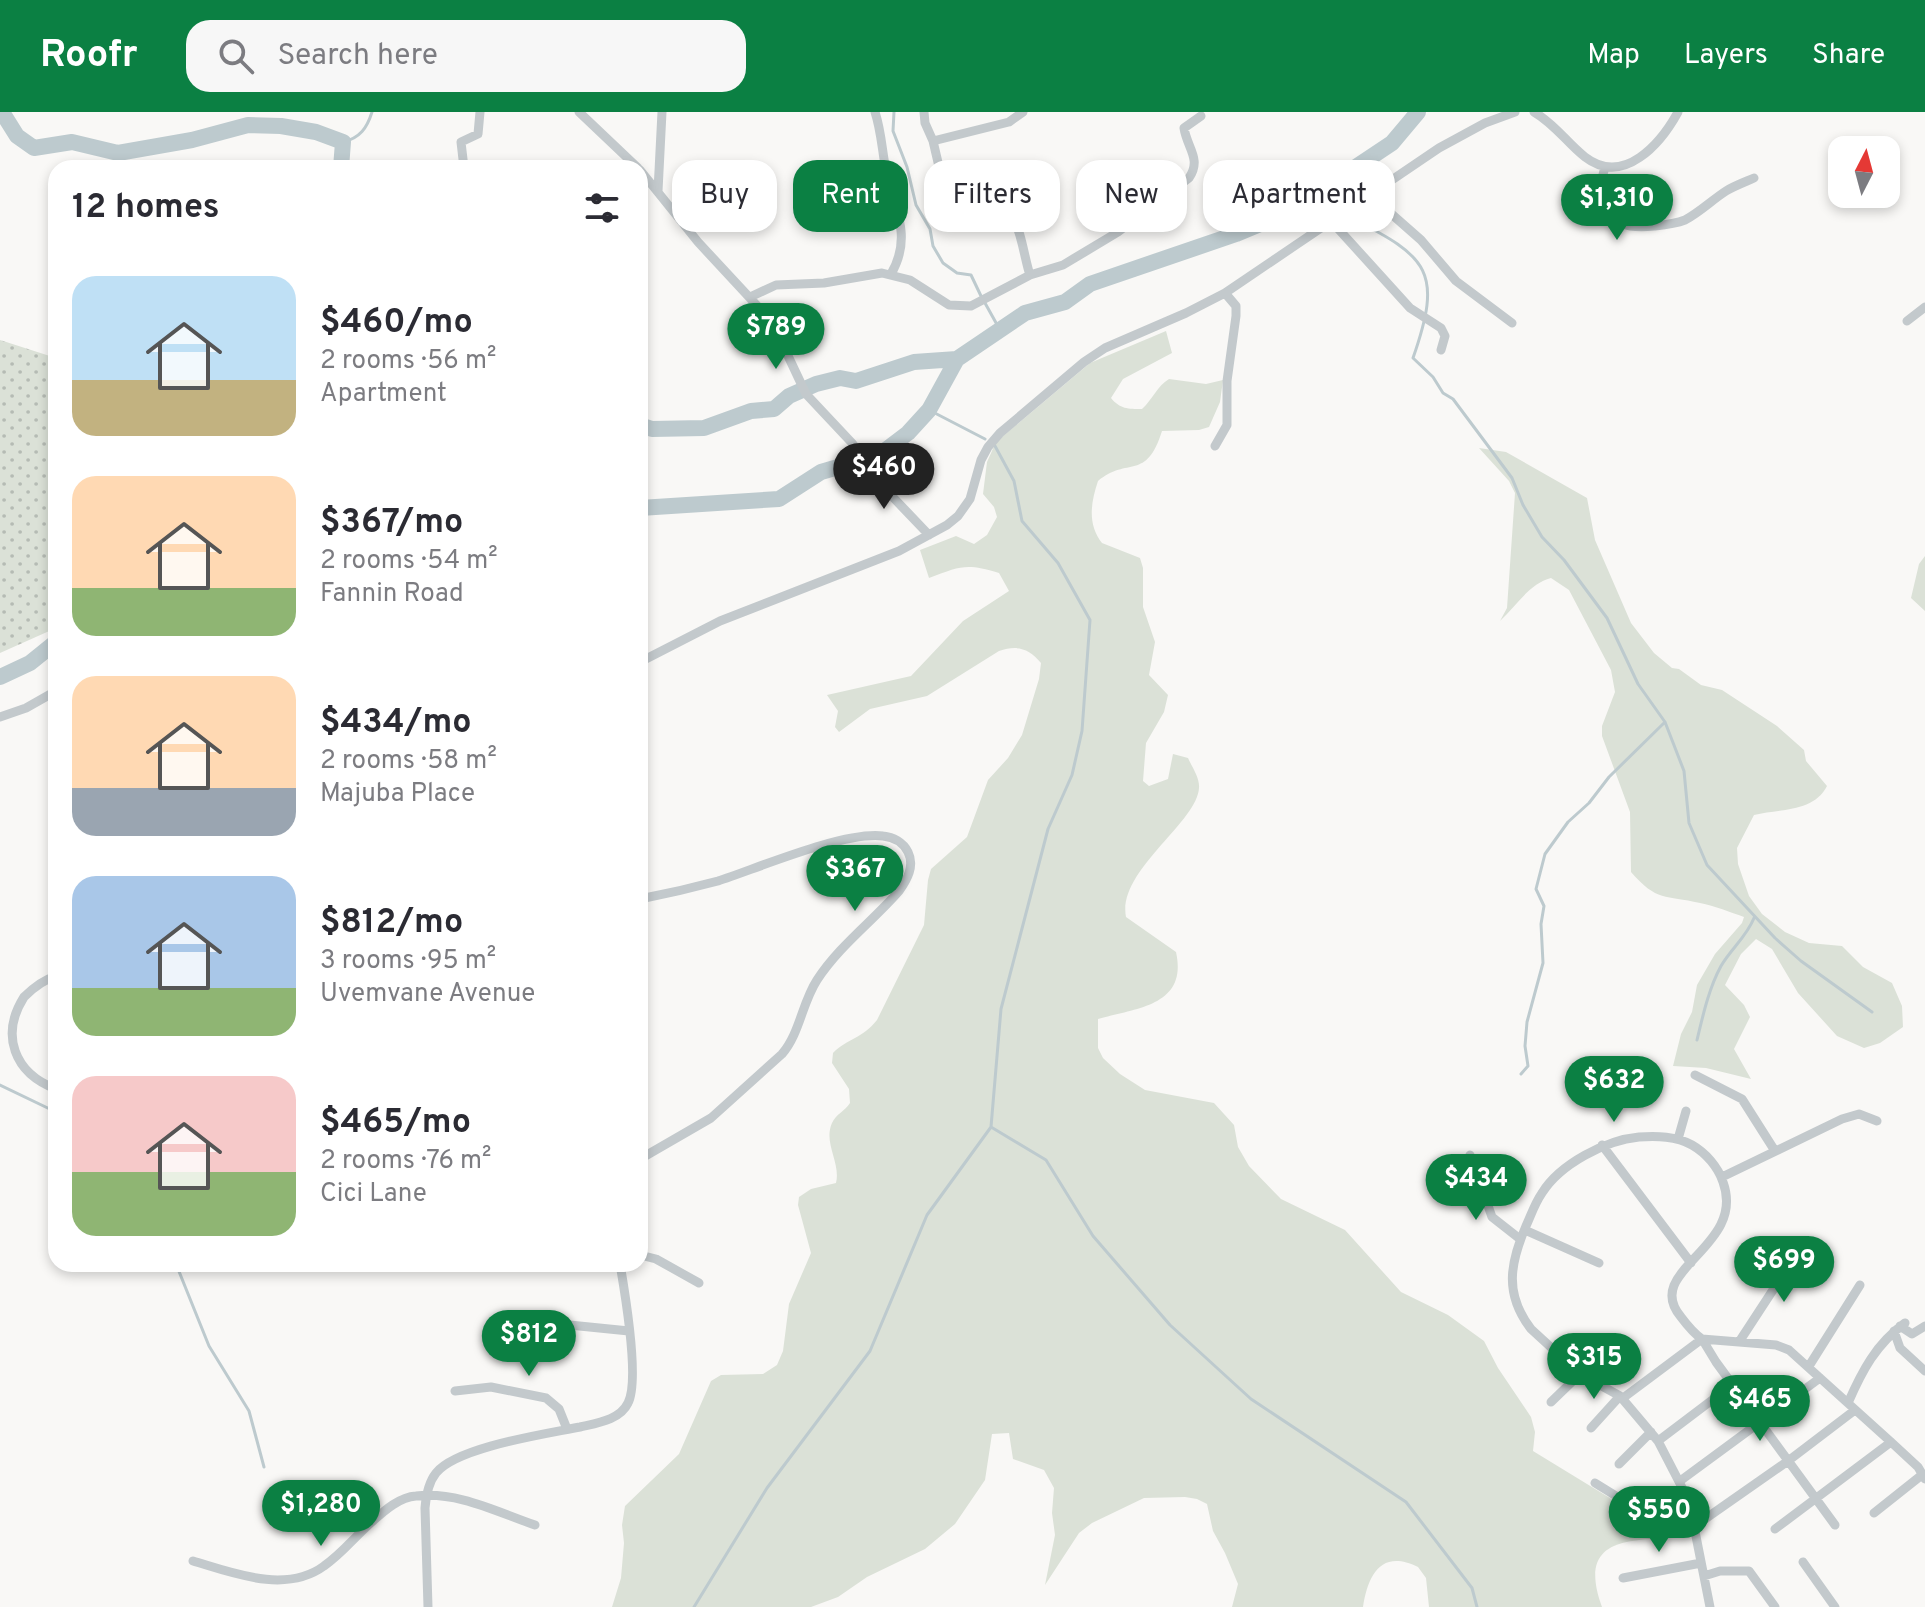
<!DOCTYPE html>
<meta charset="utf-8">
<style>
body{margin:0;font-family:Overpass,sans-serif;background:#f7f7f7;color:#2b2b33;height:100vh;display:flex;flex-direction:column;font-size:30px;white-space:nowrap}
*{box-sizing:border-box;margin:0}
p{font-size:26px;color:#7c7c81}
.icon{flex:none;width:44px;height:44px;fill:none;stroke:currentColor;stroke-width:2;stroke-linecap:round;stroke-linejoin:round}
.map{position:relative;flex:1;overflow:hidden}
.sheet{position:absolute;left:48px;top:48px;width:600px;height:1112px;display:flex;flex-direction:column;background:#fff;border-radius:24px;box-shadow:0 4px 12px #0003}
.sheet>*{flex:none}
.hud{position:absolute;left:672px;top:48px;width:760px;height:72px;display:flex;gap:16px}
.needle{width:52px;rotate:6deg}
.tools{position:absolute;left:1828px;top:24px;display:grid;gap:16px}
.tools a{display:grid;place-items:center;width:72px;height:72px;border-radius:16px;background:#fff;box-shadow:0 4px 12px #0003;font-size:40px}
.price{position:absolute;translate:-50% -68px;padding:0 18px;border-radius:28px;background:#0b8043;color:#fff;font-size:26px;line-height:52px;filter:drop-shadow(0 2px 4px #0008)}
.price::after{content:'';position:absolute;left:50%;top:48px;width:24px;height:18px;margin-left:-12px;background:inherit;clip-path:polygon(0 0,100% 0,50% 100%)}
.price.selected{background:#222;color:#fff}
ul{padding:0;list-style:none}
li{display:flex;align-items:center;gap:24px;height:200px;padding:0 24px}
li span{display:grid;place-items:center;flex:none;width:224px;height:160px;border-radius:24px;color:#555}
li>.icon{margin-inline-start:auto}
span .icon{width:96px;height:96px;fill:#fffc;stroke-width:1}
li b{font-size:34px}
h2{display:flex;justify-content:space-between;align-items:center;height:96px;padding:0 24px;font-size:34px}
.chip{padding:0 28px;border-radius:24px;background:#fff;box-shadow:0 4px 12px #0003;font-size:28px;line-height:72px}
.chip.selected{background:#0b8043;color:#fff}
header{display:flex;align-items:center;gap:48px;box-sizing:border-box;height:112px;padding:0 40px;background:#0b8043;color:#fff}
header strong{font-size:38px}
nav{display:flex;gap:44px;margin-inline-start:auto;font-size:28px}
.search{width:560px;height:72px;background:#f7f7f7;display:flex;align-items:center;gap:20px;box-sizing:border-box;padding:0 28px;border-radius:24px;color:#7c7c81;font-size:30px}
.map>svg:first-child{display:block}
</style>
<header>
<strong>Roofr</strong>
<div class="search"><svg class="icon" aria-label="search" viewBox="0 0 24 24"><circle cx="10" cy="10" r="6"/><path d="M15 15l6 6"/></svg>Search here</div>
<nav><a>Map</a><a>Layers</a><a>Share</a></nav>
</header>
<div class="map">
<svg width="1925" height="1495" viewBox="0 0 1925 1495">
<defs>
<pattern id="park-dots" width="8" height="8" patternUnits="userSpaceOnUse" patternTransform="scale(2)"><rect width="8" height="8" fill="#dbe1d7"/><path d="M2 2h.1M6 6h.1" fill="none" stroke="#b5bbb4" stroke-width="1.8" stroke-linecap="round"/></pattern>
</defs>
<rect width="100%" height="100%" fill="#f9f8f6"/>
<path fill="#dbe1d7" d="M1166,219l6,22 -49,26 -12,19c9,11 17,11 31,11 11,-10 15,-23 27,-30l37,5 17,-4 -3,22 -11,25 -10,3 -37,1c-16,51 -34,25 -64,50 -7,21 -11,43 4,62l38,15 3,10v39l12,35 -6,33 19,20 -4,17 -18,31 -3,38 6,5 19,-7 5,-25 15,4c4,9 12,20 11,30 -2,35 -82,83 -73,129l50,35c12,54 -40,56 -78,67v29l5,10 17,16 25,16 69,13 20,22 4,22 11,19 32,33 64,31 56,62 47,23 36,26 14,27 33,49 4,15 -2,19 90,55 27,11 38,7 3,13c-52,4 -117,-6 -89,70h-173l-3,-29 -8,-11c-37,-18 -50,8 -55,40h-131l6,-23 -13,-31 -12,-22 -6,-27 -10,-5 -12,-2 -41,1 -52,25 -13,10 -34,52 10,-50 -3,-22 2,-25 -10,-18 -31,-11 -4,-26 -17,1 -7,46 -30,44 -30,25 -58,28 -29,20 -27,10h-199l9,-29 3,-35 -2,-18 3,-19 54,-52 32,-73 10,-6 42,-1 14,-9 6,-14 6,-47 22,-51 -13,-48 1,-8 12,-8 25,-6c5,-20 -13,-40 -4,-60 4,-9 13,-12 18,-20l-1,-14 -17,-26 1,-10c15,-15 29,-14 44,-33l47,-95 4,-45 3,-11 36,-32 21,-57 20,-22 14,-23 17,-56 2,-16c-12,-15 -24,-18 -42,-12l-72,45 -57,13 -31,23 -4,-5 3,-16 -11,-16 84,-19 52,-55 46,-30 -10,-18c-33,-10 -38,-7 -70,5l-9,-28 36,-14 18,8 13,-9 10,-18 -3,-10 -11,-13 4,-32 9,-20 94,-79z
M1479,336l27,4 81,46 8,42 36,83 23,30 18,15 7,1 22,16 21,5 55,36 27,24 2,11 21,25c-13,26 -47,23 -73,29l-17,33 1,16 11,32 13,18 23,18 24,11 33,3 21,21 29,16 10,23 1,21 -23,16 -16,5 -27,-12 -39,-43 -26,-44 -16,-10 -15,15 -16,31 19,20 6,12 -16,32 17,30 -45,-11 -33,-2 8,-32 11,-22 5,-27 18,-31 27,-31 2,-6c-14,-5 -29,-11 -44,-14 -35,-8 -43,-1 -69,-31l-1,-60 -28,-76v-10l13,-34 -4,-22 -42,-80 -18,-12c-22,6 -34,27 -51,43l7,-13 8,-115 -6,-12z
M1925,444v55l-14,-13 8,-34z"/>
<path fill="url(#park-dots)" d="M0,228l56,18v270l-56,25z"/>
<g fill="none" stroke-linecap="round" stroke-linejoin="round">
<path stroke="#bdcace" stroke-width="3" d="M894,0l-1,19 14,36 9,38 14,24 3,17 10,17 14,10 14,2 10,21
M343,30c17,-4 24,-14 29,-30
M1320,79l21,16
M1351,106c78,39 92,54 62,140l20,19 10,16 10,6 59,79 11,27 19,32 22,23 43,58 31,66 27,38 19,49 5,52 18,42 68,73 26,23 71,51
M985,191l15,27
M929,298l56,29
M1697,928c6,-25 12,-52 24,-74 10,-17 26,-30 33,-48
M1521,962l7,-8 -3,-20 2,-24 16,-59 -2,-39 3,-18 -8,-17 9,-35 23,-32 21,-19 20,-26 56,-55
M0,973l56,27
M991,1015l55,33 47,76 77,89 81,74 155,103 66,86 5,19
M176,1152l33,82 40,65 15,56
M694,1495l73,-119 103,-137 57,-136 64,-88 10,-118 47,-180 24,-54 10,-44 8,-111 -32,-57 -36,-42 -8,-40 -19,-35"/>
<path stroke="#bdcace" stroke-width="16" d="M2,0l15,24 17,12 38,-6 46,11 74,-13 56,-15 33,1 35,6 27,10 -2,26
M640,313l12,4 52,-1 47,-17 23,-2 15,-13 27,-12 24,-6 16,3 58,-19 43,-3
M640,396l139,-9 42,-27 58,-17 29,-22 21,-23 28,-51 68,-46 40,-11 25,-18 146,-50 51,-21 105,-70 26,-31
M0,565l30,-14 26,-21"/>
<path stroke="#c3c9cc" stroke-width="9" d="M579,0l59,56
M875,0c7,21 7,42 12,63 9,36 25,63 4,99
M924,0l1,11 8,18 14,60c18,19 50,-1 66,18 8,10 12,42 17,56
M1534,0c21,12 33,31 51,45 39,30 76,-14 93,-45
M933,29l76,-19 14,-10
M1605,55c-13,44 5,64 49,59 10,-1 21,-2 31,-6 15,-8 27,-20 41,-29 8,-5 19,-9 28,-13
M464,56l-3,-26 17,-8 2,-22
M640,58l58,72 63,68 20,31 25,53 46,49 35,48 42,44
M658,79l4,-79
M1371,84l50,44 35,41 56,42
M1332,110l78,86 31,20 4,8 -4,14
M750,185l26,-12 48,-2 58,-10 28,7 39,25 22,1 59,-31 33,-10 55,-33 71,-54c13,-19 -2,-30 -5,-50l17,-12
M1907,209l18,-14
M1215,334l12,-21v-44l9,-65v-10l-11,-13
M640,550l80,-41 179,-70 48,-26 11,-9 12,-17 11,-39 7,-13 12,-14 84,-71 21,-14 81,-35 39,-20 214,-145 46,-25 30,-11
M0,605l26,-9 30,-17
M640,787c26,-5 52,-11 78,-18 40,-13 126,-50 165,-45 10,1 20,6 25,16 7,14 -1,28 -9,39 -26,30 -60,55 -82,89 -15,23 -17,53 -35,74l-71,64 -71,41
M56,864c-13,4 -22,11 -32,21 -24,38 -10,76 32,92
M1695,963l47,24 33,52
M1678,1027l8,-28
M1602,1033l89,118
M1470,1043l22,62 28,22
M1722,1065l120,-58 17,-5 18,7
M1525,1118l74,33
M640,1143l16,4 43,24
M530,1209l99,10
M1900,1214l12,8 13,-8
M1894,1219l6,17 25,23
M1739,1230l62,-95
M1809,1254l51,-81
M455,1279l36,-4 55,11 13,11 8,20
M1623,1286l79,-59 14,23 119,163
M1551,1290l29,-28
M1848,1291c14,-32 28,-59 57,-80
M1591,1316l29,-32
M1658,1329l74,-56
M1619,1352l32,-32
M1680,1369l140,-103
M1595,1371l47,29 52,10
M1874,1401l49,-39
M1695,1414l93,-65 67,-51
M1775,1417l116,-87
M193,1449c40,12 93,33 131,5 19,-13 32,-31 50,-46 11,-10 26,-23 42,-24 41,-5 81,16 119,29
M1803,1450l32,45
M1704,1464l16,-5h29l26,36
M1623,1466l78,-15
M428,1495l-3,-99c1,-12 3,-25 11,-35 21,-26 110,-39 144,-46 17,-4 40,-7 48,-24 12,-23 -3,-110 -8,-139
M1710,1495l-21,-106 -31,-60 -38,-45 -40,-22 -49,-45c-27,-35 -21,-66 -5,-103 5,-11 9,-23 16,-33 18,-29 64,-53 97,-56 18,-1 37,-1 53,8 14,8 26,22 31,37 24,66 -82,88 -42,135 6,8 12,16 21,22l74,6 13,5 102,92 27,25 7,12"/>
</g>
</svg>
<div class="tools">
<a><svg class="needle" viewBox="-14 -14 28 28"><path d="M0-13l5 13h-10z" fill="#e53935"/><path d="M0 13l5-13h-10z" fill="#7c7c81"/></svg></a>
</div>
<b class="price" style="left:1617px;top:130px">$1,310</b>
<b class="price" style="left:776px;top:259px">$789</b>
<b class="price selected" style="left:884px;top:399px">$460</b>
<b class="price" style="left:855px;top:801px">$367</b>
<b class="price" style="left:1614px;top:1012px">$632</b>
<b class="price" style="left:1476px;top:1110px">$434</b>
<b class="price" style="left:1784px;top:1192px">$699</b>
<b class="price" style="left:529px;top:1266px">$812</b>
<b class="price" style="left:1594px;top:1289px">$315</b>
<b class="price" style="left:1760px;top:1331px">$465</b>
<b class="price" style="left:321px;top:1436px">$1,280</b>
<b class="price" style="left:1659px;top:1442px">$550</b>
<div class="hud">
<a class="chip">Buy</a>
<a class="chip selected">Rent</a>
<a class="chip">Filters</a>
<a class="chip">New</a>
<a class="chip">Apartment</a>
</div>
<section class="sheet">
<h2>12 homes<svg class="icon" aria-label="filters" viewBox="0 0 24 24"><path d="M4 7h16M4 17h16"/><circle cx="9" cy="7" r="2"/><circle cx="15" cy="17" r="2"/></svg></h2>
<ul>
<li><span style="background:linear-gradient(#bfe0f5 65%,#c2b280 0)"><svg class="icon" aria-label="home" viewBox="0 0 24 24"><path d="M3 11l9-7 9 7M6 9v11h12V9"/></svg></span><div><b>$460/mo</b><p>2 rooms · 56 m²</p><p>Apartment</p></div></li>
<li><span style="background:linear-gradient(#ffd9b3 70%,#8fb573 0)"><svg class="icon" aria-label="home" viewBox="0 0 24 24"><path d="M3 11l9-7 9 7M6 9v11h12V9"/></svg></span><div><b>$367/mo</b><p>2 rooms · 54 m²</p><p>Fannin Road</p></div></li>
<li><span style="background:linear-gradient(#ffd9b3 70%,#9aa5b1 0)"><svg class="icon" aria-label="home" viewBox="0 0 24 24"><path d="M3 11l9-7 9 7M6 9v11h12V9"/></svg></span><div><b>$434/mo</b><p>2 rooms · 58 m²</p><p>Majuba Place</p></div></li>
<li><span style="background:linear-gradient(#a9c7e8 70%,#8fb573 0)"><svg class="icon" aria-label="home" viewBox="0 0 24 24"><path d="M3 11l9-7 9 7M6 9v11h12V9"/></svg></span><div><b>$812/mo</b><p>3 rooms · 95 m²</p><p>Uvemvane Avenue</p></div></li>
<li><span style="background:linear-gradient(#f6c9c9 60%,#8fb573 0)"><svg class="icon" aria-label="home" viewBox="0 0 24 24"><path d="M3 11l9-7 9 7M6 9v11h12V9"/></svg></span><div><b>$465/mo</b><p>2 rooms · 76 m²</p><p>Cici Lane</p></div></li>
</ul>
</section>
</div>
